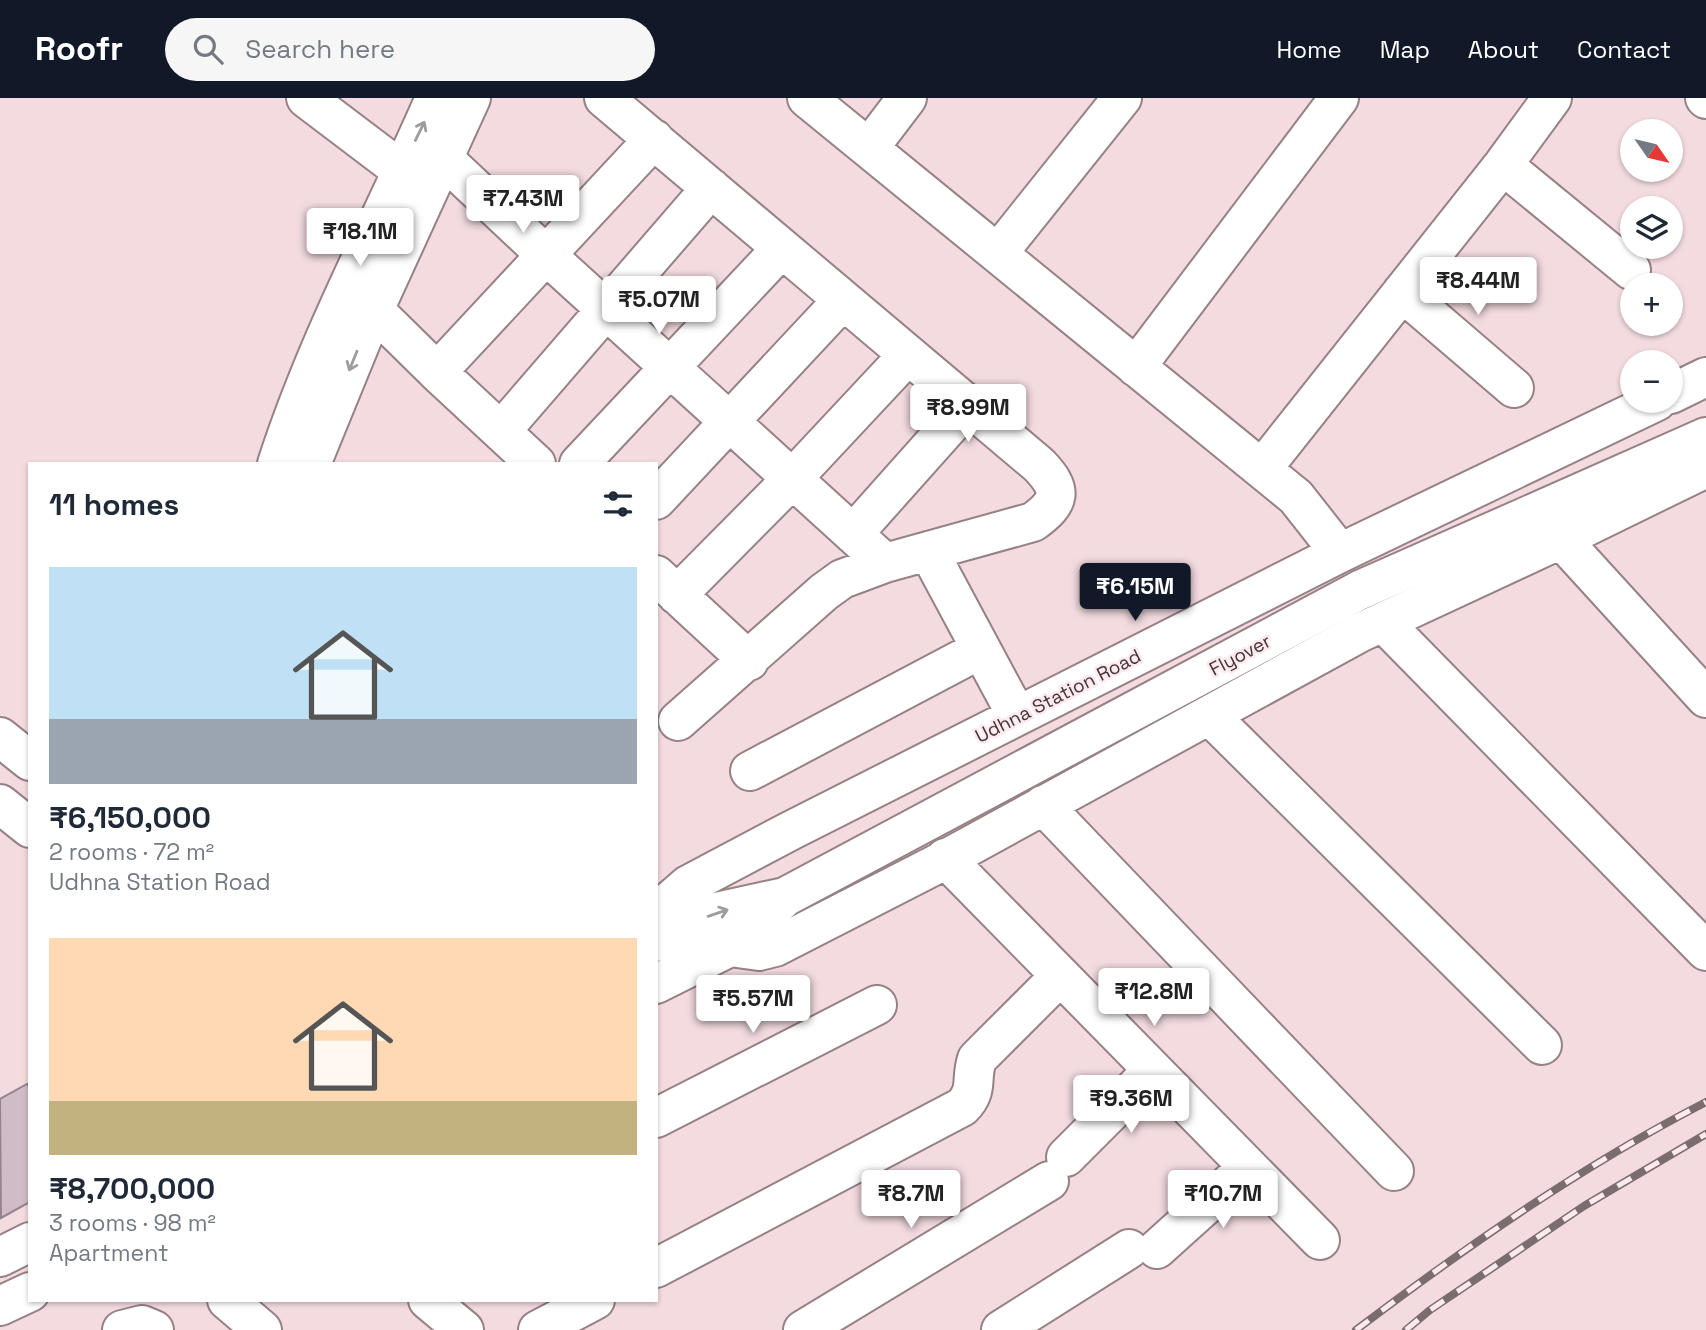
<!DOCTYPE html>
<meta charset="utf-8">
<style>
body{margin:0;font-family:"Space Grotesk",sans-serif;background:#f6f6f7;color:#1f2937;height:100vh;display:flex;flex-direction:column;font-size:26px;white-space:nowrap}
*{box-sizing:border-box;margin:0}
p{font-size:23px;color:#747a83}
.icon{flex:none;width:38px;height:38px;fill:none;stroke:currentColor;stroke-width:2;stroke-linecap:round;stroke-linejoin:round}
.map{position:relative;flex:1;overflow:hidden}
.side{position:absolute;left:28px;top:364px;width:630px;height:840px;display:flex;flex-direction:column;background:#fff;border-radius:0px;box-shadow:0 2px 5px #0004}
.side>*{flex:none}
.needle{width:46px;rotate:124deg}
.controls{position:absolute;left:1620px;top:21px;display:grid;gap:14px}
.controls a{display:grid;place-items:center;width:63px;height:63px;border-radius:50%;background:#fff;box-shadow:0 2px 5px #0004;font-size:35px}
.price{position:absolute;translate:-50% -60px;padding:0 16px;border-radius:7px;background:#fff;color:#222;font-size:23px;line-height:46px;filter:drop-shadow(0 2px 4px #0008)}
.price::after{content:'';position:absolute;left:50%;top:42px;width:21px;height:16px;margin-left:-10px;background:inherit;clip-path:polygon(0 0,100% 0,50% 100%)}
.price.active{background:#111827;color:#fff}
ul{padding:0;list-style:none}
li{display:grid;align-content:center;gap:14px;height:371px;padding:0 21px}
li span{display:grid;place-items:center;height:217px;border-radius:0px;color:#555}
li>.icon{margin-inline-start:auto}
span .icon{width:126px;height:126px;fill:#fffc;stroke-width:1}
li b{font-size:30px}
h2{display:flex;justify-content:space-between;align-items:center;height:84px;padding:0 21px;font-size:30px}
header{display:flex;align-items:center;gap:42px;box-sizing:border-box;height:98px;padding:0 35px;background:#111827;color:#fff}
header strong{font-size:33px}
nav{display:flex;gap:38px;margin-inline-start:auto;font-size:24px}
.search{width:490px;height:63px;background:#f6f6f7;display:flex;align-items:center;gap:18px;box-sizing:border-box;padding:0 24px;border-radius:38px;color:#747a83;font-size:26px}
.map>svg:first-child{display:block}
</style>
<header>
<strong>Roofr</strong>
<div class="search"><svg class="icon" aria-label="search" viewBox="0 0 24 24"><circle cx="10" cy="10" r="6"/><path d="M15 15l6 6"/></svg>Search here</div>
<nav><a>Home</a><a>Map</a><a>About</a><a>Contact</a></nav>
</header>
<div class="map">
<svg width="1706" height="1232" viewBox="0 0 1706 1232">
<rect width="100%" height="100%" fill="#f3dbe0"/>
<path fill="#d0bcc7" stroke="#95838e" stroke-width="2" d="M27,986l3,4v114l-29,16 -1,-119z"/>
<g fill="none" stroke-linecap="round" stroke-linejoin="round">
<g stroke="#968185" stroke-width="42">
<path id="minor" d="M306,0l95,72
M604,0l435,367c24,25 22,37 -6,57l-148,41 -43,16 -18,13 -146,129
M807,0l489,399 44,56
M1705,0l1,1
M869,50l38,-50
M445,62l100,94 340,309
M1503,67l128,105
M998,155l124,-155
M1402,194l112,96
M374,212l63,62 99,92
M1136,269l203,-269
M437,274l217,-233
M1671,296l35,-17
M501,333l210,-243
M277,366c41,-127 105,-244 158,-366
M311,366l63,-154 97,-212
M579,366l203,-216
M1262,371l241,-304 49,-67
M656,402l187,-200
M853,436l115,-129
M1561,441l145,159
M929,454l88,164
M656,477l93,86
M677,497l115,-116 116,-124
M1383,524l323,329
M1209,617l333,330
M0,639l30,24
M750,673l231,-122
M0,706l30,24
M1043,707l351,366
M945,760l375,382
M656,815l32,-28 104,-55 548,-277 317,-152
M730,849l29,4 16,-4 160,-82 424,-232 202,-94 145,-71
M656,1020l221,-113
M1066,1059l87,-87
M1157,1151l91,-82
M656,1170l306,-161c17,-17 8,-27 15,-48l83,-83
M227,1202l35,30
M428,1202l36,30
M122,1232l20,-5 12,5
M538,1232l57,-30
M803,1232l246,-149
M1001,1232l128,-81"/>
</g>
<g stroke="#968185" stroke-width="42">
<path id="primary" d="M656,844l60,-30 69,-15 575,-307 346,-153
M656,886l74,-37 54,-49
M0,1159l30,-15
M0,1208l30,-14"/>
</g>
<use href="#minor" stroke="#fff" stroke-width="38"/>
<use href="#primary" stroke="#fff" stroke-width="38"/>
<g stroke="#7a6c6f" stroke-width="8">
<path id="rail" d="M1356,1232c111,-84 226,-164 350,-228
M1406,1232l24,-20 154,-104 122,-72"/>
</g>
<use href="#rail" stroke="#fde9ee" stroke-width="5" stroke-dasharray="16" stroke-linecap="butt"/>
</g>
<defs><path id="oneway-shaft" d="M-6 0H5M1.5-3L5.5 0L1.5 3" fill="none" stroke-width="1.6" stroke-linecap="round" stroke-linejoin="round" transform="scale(1.75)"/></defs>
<g stroke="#a09b9c">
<use href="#oneway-shaft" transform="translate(420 33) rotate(-64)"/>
<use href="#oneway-shaft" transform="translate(353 263) rotate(112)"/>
<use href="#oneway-shaft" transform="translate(718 815) rotate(-19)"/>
</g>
<g text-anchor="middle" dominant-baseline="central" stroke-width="5" stroke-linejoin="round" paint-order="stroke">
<g font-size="19" fill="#403739" stroke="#fde9ee">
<text transform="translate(1240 557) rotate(-28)">Flyover</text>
<text transform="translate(1058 598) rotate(-27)">Udhna Station Road</text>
</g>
</g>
</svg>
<div class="controls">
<a><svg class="needle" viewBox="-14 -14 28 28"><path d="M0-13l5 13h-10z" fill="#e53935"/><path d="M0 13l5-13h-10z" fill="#747a83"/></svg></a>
<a><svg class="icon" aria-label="layers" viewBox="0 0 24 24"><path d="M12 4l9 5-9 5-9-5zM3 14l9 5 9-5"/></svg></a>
<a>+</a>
<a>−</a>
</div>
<b class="price" style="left:523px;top:137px">₹7.43M</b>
<b class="price" style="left:360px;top:170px">₹18.1M</b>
<b class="price" style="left:1478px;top:219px">₹8.44M</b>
<b class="price" style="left:659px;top:238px">₹5.07M</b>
<b class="price" style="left:968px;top:346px">₹8.99M</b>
<b class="price active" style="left:1135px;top:525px">₹6.15M</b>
<b class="price" style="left:1154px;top:930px">₹12.8M</b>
<b class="price" style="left:753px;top:937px">₹5.57M</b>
<b class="price" style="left:1131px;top:1037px">₹9.36M</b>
<b class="price" style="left:911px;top:1132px">₹8.7M</b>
<b class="price" style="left:1223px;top:1132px">₹10.7M</b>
<section class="side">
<h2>11 homes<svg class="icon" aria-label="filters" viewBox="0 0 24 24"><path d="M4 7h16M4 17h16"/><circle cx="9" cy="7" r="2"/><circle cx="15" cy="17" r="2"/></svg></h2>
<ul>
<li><span style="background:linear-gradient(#bfe0f5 70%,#9aa5b1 0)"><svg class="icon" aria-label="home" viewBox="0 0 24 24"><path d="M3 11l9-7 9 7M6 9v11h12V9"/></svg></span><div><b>₹6,150,000</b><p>2 rooms · 72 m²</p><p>Udhna Station Road</p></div></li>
<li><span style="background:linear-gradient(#ffd9b3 75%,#c2b280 0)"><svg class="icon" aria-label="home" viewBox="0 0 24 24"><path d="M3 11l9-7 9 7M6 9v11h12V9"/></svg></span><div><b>₹8,700,000</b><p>3 rooms · 98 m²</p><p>Apartment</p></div></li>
</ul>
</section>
</div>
